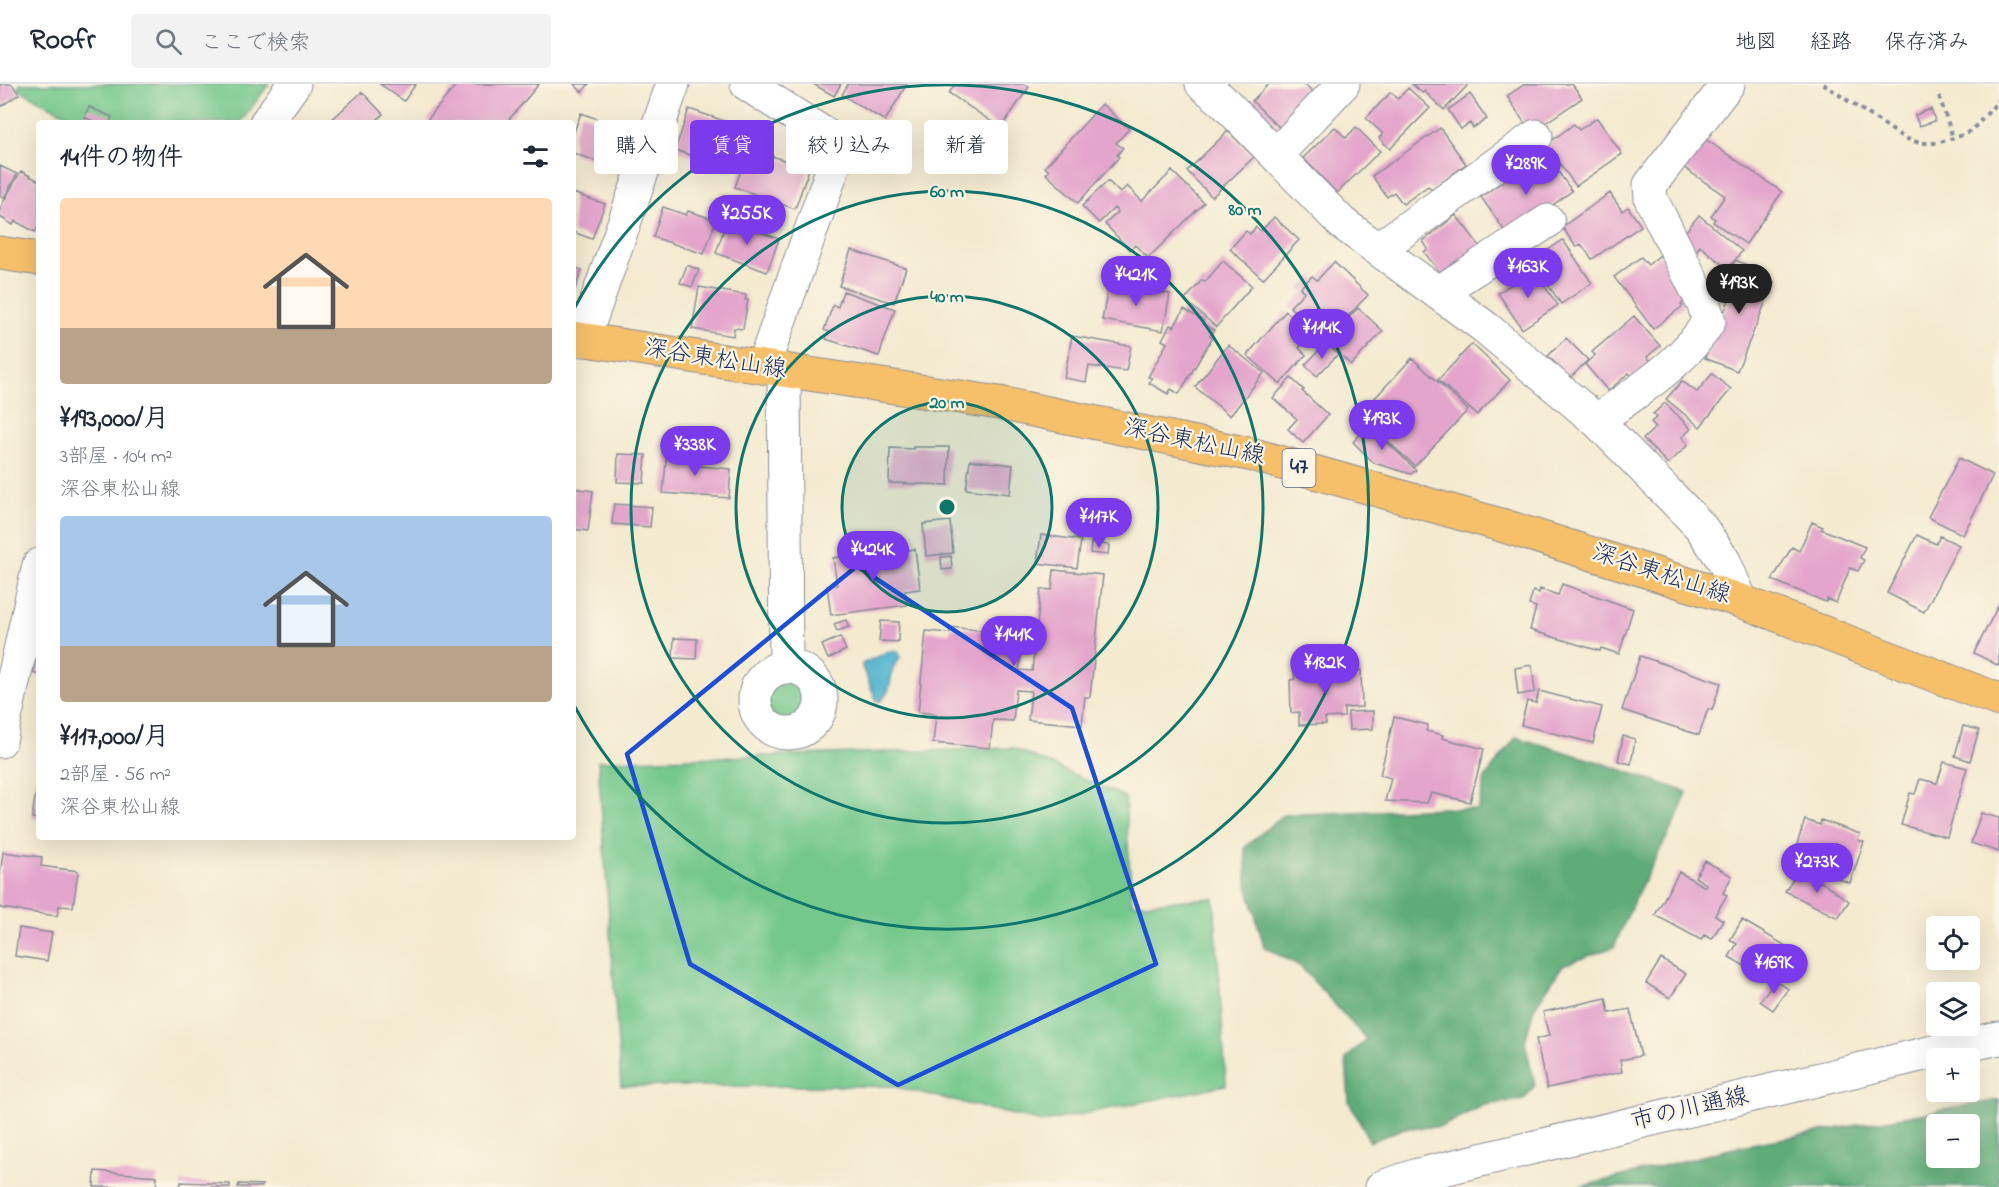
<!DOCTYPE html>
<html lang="ja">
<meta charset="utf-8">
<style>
body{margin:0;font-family:"Indie Flower","Klee One",sans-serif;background:#f2f2f3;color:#1f2937;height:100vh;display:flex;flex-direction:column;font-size:22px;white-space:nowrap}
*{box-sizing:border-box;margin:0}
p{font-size:20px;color:#747a83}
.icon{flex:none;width:33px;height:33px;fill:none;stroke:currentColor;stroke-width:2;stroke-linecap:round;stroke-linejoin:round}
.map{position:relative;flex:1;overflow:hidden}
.panel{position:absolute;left:36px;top:36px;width:540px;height:720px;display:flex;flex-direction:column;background:#fff;border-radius:6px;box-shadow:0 6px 24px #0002}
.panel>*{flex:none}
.hud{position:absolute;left:594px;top:36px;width:570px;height:54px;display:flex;gap:12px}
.fabs{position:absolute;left:1926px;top:832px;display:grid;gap:12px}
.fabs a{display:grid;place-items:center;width:54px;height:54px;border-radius:6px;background:#fff;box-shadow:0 6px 24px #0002;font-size:30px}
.price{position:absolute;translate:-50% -51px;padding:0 14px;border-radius:21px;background:#7c3aed;color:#fff;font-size:20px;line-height:39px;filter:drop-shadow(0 2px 3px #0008)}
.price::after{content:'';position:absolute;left:50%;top:36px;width:18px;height:14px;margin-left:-9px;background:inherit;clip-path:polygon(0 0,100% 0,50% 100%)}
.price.selected{background:#222;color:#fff}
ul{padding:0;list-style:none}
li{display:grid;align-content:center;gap:12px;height:318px;padding:0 24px}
li span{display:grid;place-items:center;height:186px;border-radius:6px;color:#555}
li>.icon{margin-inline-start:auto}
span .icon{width:108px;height:108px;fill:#fffc;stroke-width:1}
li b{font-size:26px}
h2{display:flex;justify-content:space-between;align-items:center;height:72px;padding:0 24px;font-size:26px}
.pill{padding:0 21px;border-radius:6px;background:#fff;box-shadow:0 6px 24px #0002;font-size:21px;line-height:54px}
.pill.selected{background:#7c3aed;color:#fff}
header{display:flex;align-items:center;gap:36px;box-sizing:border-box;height:84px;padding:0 30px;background:#fff;border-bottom:2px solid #e0e1e3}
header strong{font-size:28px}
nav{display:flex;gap:33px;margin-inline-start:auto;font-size:21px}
.search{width:420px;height:54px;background:#f2f2f3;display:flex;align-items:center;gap:15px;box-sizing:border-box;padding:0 21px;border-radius:6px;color:#747a83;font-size:22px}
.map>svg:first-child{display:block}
</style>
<header>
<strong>Roofr</strong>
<div class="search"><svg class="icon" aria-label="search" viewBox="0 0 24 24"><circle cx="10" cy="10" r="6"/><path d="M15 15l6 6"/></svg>ここで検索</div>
<nav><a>地図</a><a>経路</a><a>保存済み</a></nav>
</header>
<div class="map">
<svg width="1999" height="1103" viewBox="0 0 1999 1103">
<rect width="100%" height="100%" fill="#fcf5e5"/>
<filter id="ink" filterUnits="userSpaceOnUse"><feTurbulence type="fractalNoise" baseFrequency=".0167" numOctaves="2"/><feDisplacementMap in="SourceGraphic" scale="12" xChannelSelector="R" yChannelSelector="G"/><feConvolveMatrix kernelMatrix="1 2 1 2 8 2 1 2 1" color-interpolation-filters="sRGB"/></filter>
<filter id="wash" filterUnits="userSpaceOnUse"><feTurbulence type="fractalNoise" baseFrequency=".008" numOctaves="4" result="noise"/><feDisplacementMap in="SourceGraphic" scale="24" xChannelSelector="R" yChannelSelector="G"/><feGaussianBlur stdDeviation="1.35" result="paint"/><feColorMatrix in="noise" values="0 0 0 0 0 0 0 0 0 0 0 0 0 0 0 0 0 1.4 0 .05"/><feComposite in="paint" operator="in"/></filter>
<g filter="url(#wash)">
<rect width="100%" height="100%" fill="#f4ead0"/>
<path fill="#74c88c" stroke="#487c75" stroke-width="1.5" d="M20,0h249l-29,39h-158l-64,-34z
M768 618a20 20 0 1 1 40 0a20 20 0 1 1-40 0Z
M1013,664l112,49 7,107 82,-6 12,187 -183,37 -151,-36h-271l-23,-325z"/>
<path fill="#5fac78" stroke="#3d6e6b" stroke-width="1.5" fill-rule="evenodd" d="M1516,653l89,27 82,28 -9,24 -43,82 -21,49 -51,18 -29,43 -9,34 10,43 -11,15 -40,5 -43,22 -37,1 -34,14 -21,-40 -3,-43 20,-20 -66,-73 -36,-19 -17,-62 -2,-38 38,-32 161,-7 34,2 7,-32z
M1999,1016v87h-420l167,-42zM1936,1041h34v33h-34z"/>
<path fill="#4fb3ce" stroke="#357196" stroke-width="1.5" d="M889,567h6l4,2 1,5c-15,16 -3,27 -19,43h-4l-15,-34v-3z"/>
<g id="blocks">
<path fill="#e4a5cc" d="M0,0h12l7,10 -19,13z
M380,0h36l-12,17z
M457,0h82l-33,39h-75l-4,-3z
M574,0h15l-7,8z
M813,0h28l-7,12z
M848,0h59l-22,37 -43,-26z
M955,0h69l5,3 -28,41 -52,-35z
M1269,0h36l11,11 -34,35 -30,-29z
M1412,0h57l-25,26 -20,-19 -2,2z
M1525,0h47l10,14 -47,32 -6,-9 -4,3 -18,-28z
M1408,4l22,20 -40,41 -11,-11 4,-4 -17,-16 25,-26 7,7z
M362,8l21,22 -5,5 3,4h-53z
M1470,10l17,25 -14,9 -3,-5 -9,6 -13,-19z
M1102,20l27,25 -13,14 7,5 -6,7 2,2 -41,46 -32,-29 3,-3 -4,-4z
M89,23l23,10 -2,6h-13l-13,-6z
M689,25l56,19 -14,41 -56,-19z
M1931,25l4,12 -16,5 -4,-11z
M581,29l19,7 -2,6 13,4 3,-10 20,6 -15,43 -46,-16v-18z
M1597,34l25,36 -46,32 -30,-41 28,-21 5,6z
M1335,43l11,11 10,-11 24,24 -43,42 -34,-35z
M1440,44l26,36 -34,26 -4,-4 -25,18 -9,-12 -7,5 -15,-21z
M1228,47l26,26 -42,40 -25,-26z
M1698,50l84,58 -36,52 -33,-22 2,-3 -4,-3 14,-20 -42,-29z
M749,64l60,21 -14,40 -60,-22z
M1547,72l25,35 -63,46 -28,-40 38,-28 4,4z
M0,82l17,8 -13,24 -4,-2z
M21,87l18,10v44l-4,7 -20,-11 -2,4 -13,-8v-9z
M1172,87l32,32 -56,55 -13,-13 -5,5 -25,-26 13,-12 -4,-4 -15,15 -17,-17 26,-25 12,12 7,-7 15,15z
M573,109l32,11 -13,35 -19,-7z
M1610,109l12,18 6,-4 13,19 -49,33 -11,-15 -5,3 -14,-20z
M663,123l23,8 2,-4 28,9 -12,34 -51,-17z
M1456,131l27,35 -38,29 -21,-27 4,-3 -5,-8z
M1699,131l43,36 -14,18 -28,-23 -5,6 -13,-16z
M1274,133l25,23 -36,39 -33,-30 16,-18 4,3 6,-7 5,4z
M727,136l52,19 -12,33 -51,-19z
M1563,156l29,43 -31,21 -29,-43z
M851,166l55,18 -12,35 -55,-17z
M1660,171l29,37v6l-8,6 2,2 -30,23 -39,-52 27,-20 7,8z
M1735,176l27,11 -2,6 14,5 -37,89 -32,-13 24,-58 -9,-3z
M1223,177l29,25 -36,41 -31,-27 17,-20 3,2z
M1334,178l34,33 -41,43 -24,-24 -3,3 -10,-10 14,-15 -4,-4 12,-12 5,4z
M687,181l12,5 -7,17 -12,-4z
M573,183l9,3 -9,24z
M1533,186l25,35 -36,24 -24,-36z
M1109,198l61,12 -7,37 -61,-11z
M699,203l47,8 -1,5h3l-5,29 -9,-1 -1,8 -41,-7z
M843,207l52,18 -16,47 -53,-17 3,-7 -5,-2 9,-25 5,2z
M1358,224l25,23 -32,34 -25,-24z
M1184,225l20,12 -1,3 11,6 -4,6 2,2 -33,56 -8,-5 -3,5 -19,-11 3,-5 -4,-1 19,-34 -5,-3 8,-15 4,2z
M1286,227l26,23 -13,14 7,7 -26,29 -33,-29z
M1634,232l26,30 -13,11 5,5 -19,16 -4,-5 -21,18 -23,-27 10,-9 -3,-3z
M1072,252l59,10 -5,25 -37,-5 -3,16 -22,-4z
M1566,254l22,22 -18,18 -22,-22z
M1326,259l12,11 -21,22 -12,-11z
M1472,260l38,36 -33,35 -39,-35z
M1228,261l36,28 -34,43 -35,-29z
M1412,274l56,52 -53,56 -56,-51z
M1712,290l19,15 -31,38 -34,-28 16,-18 15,11z
M1291,294l13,12 -2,1 26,24 -25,28 -15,-14 9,-10 -24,-21z
M1665,319l26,26 -9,8 6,8 -20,19 -25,-25 13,-12 -5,-5 6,-5 -4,-3z
M1369,341l47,45 -5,4 -37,-11 -21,-21z
M913,363h36l-1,38 -59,-2 1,-35 24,1z
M667,368l34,3 -1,11 31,3 -2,29 -66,-5z
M618,370l28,1 -2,28 -27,-1z
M1959,374l34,17 -30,60 -35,-18z
M970,376l43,5 -3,29 -44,-5z
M573,404l20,3 -5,40 -15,-2z
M614,420l38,3 -2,20 -38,-3z
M1083,425l27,4 -3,21 -27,-3z
M950,437l3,32 -27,3 -3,-32z
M1812,438l11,5 -2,2 44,18 -5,11 4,2 -6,11 -8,-3 -14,35 -9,-4 -1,3 -54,-22 20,-33 7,4z
M1041,451l40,5 -4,28 -40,-5z
M1917,451l19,9 4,-8 19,9 -35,67 -37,-19z
M1091,459l18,2 -1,10 -18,-2z
M915,465l5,40 -15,2 2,14 -76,10 -4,-29 10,-1 -4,-27 27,-4 1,10 7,-2 -1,-6z
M951,472l1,13 -10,1 -1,-13z
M1054,486l49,5 -13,122h-5l-3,28 -54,-5 3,-29 -15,-1 -3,31 -20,-1 -3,28 -57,-5 3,-29 -18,-2 8,-81 24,2v-6l47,5v6l26,2 -4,30 13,1 9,-82 11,1z
M1562,500l71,25 -14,45 -18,-6 -1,3 -70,-21 6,-23 -7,-2 4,-14 6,2 1,-4 18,6z
M1999,520v62l-25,-13z
M846,536l3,7 -12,4 -3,-7z
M881,537l18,1 -1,20 -19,-1z
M840,553l6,13 -18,9 -6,-14z
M674,554l23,1 -1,20 -23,-1z
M1640,572l81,27 -9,27 -4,-1 -9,26 -77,-25z
M35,578l4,1v12l-6,-2z
M1532,581l3,27 -17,3 -3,-27z
M1361,586l1,37 -18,1v9l-19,1 1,6 -27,1v-13l-8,1 -1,-33 5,-1 -1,-7z
M1539,607l63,16 -9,36 -72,-18 6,-24 9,2z
M1373,627v18l-24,1 -1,-18z
M1394,633l34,8 -2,6 17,4 -1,3 42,11 -14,53 -39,-9 -4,10 -42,-2 6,-23 -11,-3z
M1963,642l16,4 -9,31 -15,-5z
M1623,652l12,3 -4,25 -13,-3z
M1944,678l23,6 -20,69 -46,-12 9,-32 5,1 5,-15 17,4z
M37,701l2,1v33l-7,-1z
M1981,729l18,5v34l-28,-9z
M1805,736l15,5 1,-5 39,14 -2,6 6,2 -14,41 -59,-21z
M3,768l39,5 -1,9 37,5 -5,36 -14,-1 -2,10 -57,-8v-32z
M1705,777l27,15 -9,17 4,2 -12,20 8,5 -11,19 -8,-4 -3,5 -46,-25 24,-43 26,15 1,-3 -11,-7z
M1800,784l49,33 -11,17 -53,-27z
M1742,836l59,35 -14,24 -11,-6 -5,8 -42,-24 8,-13 -7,-4z
M19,844l33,5 -5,28 -32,-5z
M1661,875l25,15 -16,24 -24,-15z
M1775,896l13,9 -15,21 -13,-9z
M1606,914l3,15 21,-4 11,47 -21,4 2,12 -75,16 -11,-49 13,-3 -6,-24z
M95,1087l62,5 -1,11h-62z
M181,1098l49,2v3h-50z
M239,1100l24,1 -1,2h-24z"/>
</g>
</g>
<g filter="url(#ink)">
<use href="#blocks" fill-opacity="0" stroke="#888c97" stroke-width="1.5"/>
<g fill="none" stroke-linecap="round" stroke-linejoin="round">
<g stroke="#888c97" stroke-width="35">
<path id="minor" d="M747,0l94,61 -78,222
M1202,0l21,17 119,122 144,105 111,93 103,105 24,35 17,40
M266,39l28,-39
M1276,71l67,-71
M1378,165l158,-113
M1438,209l110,-72
M583,256l90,-256
M784,286l2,296
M1597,337c39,-30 86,-56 112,-100l-5,-16 -53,-106 -1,-14 78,-101
M755 616a33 33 0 1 1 66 0a33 33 0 1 1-66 0Z
M0,657l39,-176
M1382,1103l36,-12 519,-124 62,-13"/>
</g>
<g stroke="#888c97" stroke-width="35">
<path id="major" d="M0,169l39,6
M573,254l426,65 255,52 247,70 240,76 258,99"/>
</g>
<path stroke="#888c97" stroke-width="4" stroke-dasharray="4.5 4.5" stroke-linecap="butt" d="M1823,0l81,54 16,5h17l29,-9 11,-9 22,-25
M1939,12l14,42"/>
<use href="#minor" stroke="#fff" stroke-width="33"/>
<use href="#major" stroke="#f6c06b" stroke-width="33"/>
</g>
</g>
<path fill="none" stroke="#1d4ed8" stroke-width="4.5" stroke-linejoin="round" d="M857,482l215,142 84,256 -258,121 -208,-121 -63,-210z"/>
<circle cx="947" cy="423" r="105" fill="#0f766e" fill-opacity=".12"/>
<g fill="none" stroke="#0f766e" stroke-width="3">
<circle cx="947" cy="423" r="105"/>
<circle cx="947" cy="423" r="211"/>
<circle cx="947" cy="423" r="316"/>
<path d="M574 225A422 422 0 1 1 574 621"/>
</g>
<g text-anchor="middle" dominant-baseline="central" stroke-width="4.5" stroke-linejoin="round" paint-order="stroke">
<rect fill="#fcf5e5" stroke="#5e6a86" stroke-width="1.5" x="1282.5" y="365" width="33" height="38" rx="4.5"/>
<g font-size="22" font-weight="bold" fill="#1b2f5e">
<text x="1299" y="384">47</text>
</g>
<g font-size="24" fill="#1b2f5e" stroke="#fcf5e5">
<text transform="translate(715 276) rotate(9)">深谷東松山線</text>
<text transform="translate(1194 359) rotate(12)">深谷東松山線</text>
<text transform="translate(1661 491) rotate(18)">深谷東松山線</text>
<text transform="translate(1690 1026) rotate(-13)">市の川通線</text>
</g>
</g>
<circle cx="947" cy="423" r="9" fill="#0f766e" stroke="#fcf5e5" stroke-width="3"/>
<g font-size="18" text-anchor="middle" font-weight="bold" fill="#0f766e" stroke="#fcf5e5" stroke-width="4.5" stroke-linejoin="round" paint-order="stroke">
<text x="947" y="113">60 m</text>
<text x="1245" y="131">80 m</text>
<text x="947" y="218">40 m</text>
<text x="947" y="324">20 m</text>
</g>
</svg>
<div class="fabs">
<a><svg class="icon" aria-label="locate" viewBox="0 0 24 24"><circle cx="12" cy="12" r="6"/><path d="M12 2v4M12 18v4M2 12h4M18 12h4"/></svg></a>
<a><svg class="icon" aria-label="layers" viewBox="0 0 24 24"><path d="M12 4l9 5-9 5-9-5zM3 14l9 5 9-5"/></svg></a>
<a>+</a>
<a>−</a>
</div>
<b class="price" style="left:1526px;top:112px">¥289K</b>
<b class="price" style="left:747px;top:162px">¥255K</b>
<b class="price" style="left:1528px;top:215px">¥163K</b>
<b class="price" style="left:1136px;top:223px">¥421K</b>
<b class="price selected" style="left:1739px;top:231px">¥193K</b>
<b class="price" style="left:1322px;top:276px">¥114K</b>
<b class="price" style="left:1382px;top:367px">¥193K</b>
<b class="price" style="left:695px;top:393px">¥338K</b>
<b class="price" style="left:1099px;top:465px">¥117K</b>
<b class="price" style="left:873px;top:498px">¥424K</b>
<b class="price" style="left:1014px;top:583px">¥141K</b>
<b class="price" style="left:1325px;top:611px">¥182K</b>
<b class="price" style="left:1817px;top:810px">¥273K</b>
<b class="price" style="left:1774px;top:911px">¥169K</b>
<div class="hud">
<a class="pill">購入</a>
<a class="pill selected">賃貸</a>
<a class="pill">絞り込み</a>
<a class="pill">新着</a>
</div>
<section class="panel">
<h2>14件の物件<svg class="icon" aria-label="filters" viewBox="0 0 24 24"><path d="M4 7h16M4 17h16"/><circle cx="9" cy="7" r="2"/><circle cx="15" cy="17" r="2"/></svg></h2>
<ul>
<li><span style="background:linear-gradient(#ffd9b3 70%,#b9a48a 0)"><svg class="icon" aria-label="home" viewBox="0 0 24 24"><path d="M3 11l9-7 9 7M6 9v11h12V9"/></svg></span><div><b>¥193,000/月</b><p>3部屋 · 104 m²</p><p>深谷東松山線</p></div></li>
<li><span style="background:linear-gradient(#a9c7e8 70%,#b9a48a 0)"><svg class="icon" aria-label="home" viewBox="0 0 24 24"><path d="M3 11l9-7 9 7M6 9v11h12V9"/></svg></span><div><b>¥117,000/月</b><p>2部屋 · 56 m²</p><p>深谷東松山線</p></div></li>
</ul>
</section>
</div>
